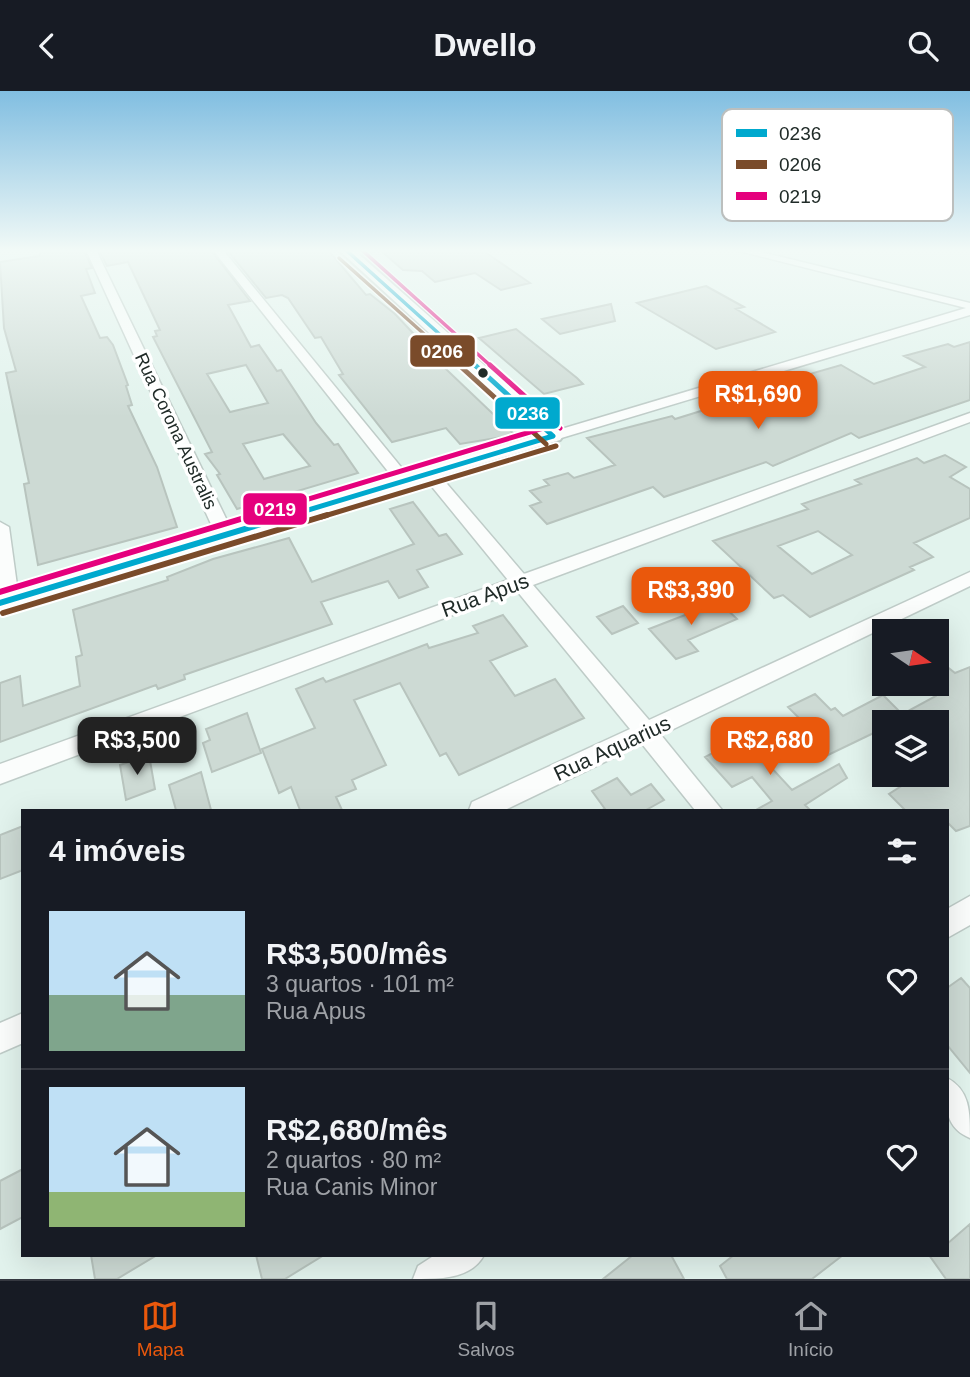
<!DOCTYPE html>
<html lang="pt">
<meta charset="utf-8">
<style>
body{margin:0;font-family:Arial,sans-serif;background:#242831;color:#f1f3f6;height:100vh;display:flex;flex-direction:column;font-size:26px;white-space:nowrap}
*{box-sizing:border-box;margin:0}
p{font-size:23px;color:#9ea1a6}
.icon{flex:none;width:38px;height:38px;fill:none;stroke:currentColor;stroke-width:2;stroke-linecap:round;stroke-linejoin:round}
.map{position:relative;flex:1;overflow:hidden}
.side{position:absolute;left:21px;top:718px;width:928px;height:448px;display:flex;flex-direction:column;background:#171b24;border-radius:0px;box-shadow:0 7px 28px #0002}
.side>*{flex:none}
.needle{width:46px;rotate:103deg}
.fabs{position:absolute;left:872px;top:528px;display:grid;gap:14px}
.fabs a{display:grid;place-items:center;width:77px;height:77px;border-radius:0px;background:#171b24;box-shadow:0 7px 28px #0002;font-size:35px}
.price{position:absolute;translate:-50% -60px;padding:0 16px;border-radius:14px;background:#ea580c;color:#fff;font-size:23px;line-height:46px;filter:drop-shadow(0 2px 4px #0008)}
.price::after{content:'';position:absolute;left:50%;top:42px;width:21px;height:16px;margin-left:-10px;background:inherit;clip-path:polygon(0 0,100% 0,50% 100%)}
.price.on{background:#222;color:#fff}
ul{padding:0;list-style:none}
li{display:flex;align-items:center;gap:21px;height:175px;padding:0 28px}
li+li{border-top:2px solid #363941}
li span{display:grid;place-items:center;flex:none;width:196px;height:140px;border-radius:0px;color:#555}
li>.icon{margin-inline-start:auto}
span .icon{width:84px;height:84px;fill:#fffc;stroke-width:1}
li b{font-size:30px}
h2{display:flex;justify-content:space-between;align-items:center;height:84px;padding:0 28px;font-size:30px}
header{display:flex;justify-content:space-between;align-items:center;height:91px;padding:0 28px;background:#171b24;font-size:32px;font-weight:600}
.dock{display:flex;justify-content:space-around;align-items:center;height:98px;border-top:2px solid #363941;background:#171b24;font-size:19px;color:#9ea1a6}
.dock a{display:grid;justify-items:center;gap:4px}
.dock .on{color:#ea580c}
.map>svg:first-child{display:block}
</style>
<header><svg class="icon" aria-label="back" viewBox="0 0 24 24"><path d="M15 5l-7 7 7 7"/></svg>Dwello<svg class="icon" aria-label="search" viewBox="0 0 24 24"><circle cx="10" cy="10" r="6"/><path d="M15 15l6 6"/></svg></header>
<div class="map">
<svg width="970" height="1188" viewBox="0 0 970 1188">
<rect width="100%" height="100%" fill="#e2f3ed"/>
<path fill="#cddad4" stroke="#b8c4be" stroke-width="2" fill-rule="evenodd" d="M42,159h42l8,18 -6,1 9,24 -14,3 19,42 7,-1 6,8 15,40 -2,1 6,19 -4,1 29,61 20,60 -139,38 -14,-81 5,-1 -23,-110 10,-2 -12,-43 -4,-66 39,-6z
M99,159h112l39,51 -22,4 23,42 8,-2 18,26 4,-1 35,53 18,22 4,-1 20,29 -121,36 -20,-34 3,-1 -15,-20 7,-2 -59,-115 4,-1 -2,-5 5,-1 -32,-68 -21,4zM246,274l22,38 -38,9 -23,-38zM283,343l27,32 -46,13 -21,-35z
M227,159h101l38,45 4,-1 25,20 34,36 -2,1 88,84 -55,9 -14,-16 -54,14 -53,-67 4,-1 -22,-37 -6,1 -27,-40 -6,-3 -16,3z
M380,159h102l48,33 -29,7 -26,-17 -40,9 -13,-11 -19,-1z
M706,195l38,21 -8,2 39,23 -59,17 -79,-46z
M611,213l4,17 -55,13 -18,-15z
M516,238l61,49 6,6 -39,10 -65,-56z
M970,251v58l-111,38 -8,-5 -78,33 -7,-4 -102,35 -11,-10 -106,37 -17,-18 11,-4 -11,-11 19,-6 -5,-5 24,-7 6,5 41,-13 -28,-27 85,-22 3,3 84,-26 -5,-3 87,-25 33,19 51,-17 -21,-11 44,-12 6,3z
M945,364l21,12 -16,10 20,12v29l-56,25 19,14 -23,10 4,3 -104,47 -27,-22 -9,3 -61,-57 95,-32 -6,-5 59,-20 -6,-4 62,-22 7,5zM818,440l34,24 -40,19 -34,-28z
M413,411l26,34 7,-2 16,20 -45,16 11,17 -29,11 -11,-17 -67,21 11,22 -148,51 1,4 -27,10 -2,-4 -156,57v-59l20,-7 3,30 57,-20 -4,-29 6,-2 -9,-45 95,-30 -1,-3 46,-18 76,-21 23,44 102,-38 -24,-35z
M707,508l8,6 5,-2 17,16 -49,21 10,11 -22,8 -27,-30 44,-17 -4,-5z
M623,515l15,17 -26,11 -15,-17z
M503,524l24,31 -37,15 25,35 40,-17 29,39 -125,57 -13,-22 -6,3 -40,-73 -46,17 32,65 -34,15 4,9 -20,8 6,13h-42l-9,-23 -12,6 -17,-44 53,-21 -19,-39 27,-11 3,4 101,-38 2,4 49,-15 -5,-7z
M936,567l19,15 15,-6v159l-14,5 -9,-9v-12h-42l-16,-16 30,-19h17v-52h-11l-15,-13 26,-14z
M815,603l16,16 4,-2 8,8 40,-21 28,28h-27v5l-58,28 -21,-21 7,-4 -24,-24z
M247,622l14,40 -49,19 -9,-29 7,-3 -4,-11z
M743,646l49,53 47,-26 8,14 -42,27 5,5h-54l16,-9 -20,-24 -20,10 -27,-30z
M149,664l6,34 -29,11 -6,-35z
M201,681l10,38h-35l-7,-25z
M617,687l14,17 20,-11 13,16 -18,10h-44l3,-1 -13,-18z
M23,735v44l-23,9v-44z
M961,887l9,10v85l-23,-28v-57z
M23,1078v48l-23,12v-48z
M970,1133v55h-24l-17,-24h18v-11z
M91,1164h66l-40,24h-22z
M256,1164h68l-39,24h-23z
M633,1164h38l13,24h-81z
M734,1164h109l-31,24h-85l-7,-13z"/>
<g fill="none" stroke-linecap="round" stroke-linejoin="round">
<g stroke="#bfccc8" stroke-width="3">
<path id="street" d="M86,159h10l138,285 -3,4 -6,1 -9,-5z
M213,159h10l187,228v6h-12z
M378,159l-27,7 -5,-3 9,-4z
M735,159h18l217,53v12l-412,124h-10v-6l418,-125z
M970,322v9l-437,163 116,135 321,-148v14l-309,149 61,75h-27l-53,-66 -137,66h-36l3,-8 158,-73 -113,-138 -517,193v-20l508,-184 -84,-103v-6h12l88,103z
M0,431l9,5 10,73 -9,7 -7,-2 -3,-10z
M970,805v29l-23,13v-29z
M23,922v30l-23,10v-30z
M947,987c23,12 23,34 23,60 -27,-11 -24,-34 -23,-60z
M435,1164h49c-13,24 -43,24 -71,24l5,-13z"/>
</g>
<g stroke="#bfccc8" stroke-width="4">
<path id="secondary" d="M339,159h15l206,182 3,4 -3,4 -560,172v-18l539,-160z"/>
</g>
<use href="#street" fill="#fbfdfc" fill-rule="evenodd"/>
<use href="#secondary" fill="#fbfdfc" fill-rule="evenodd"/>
<g stroke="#fff" stroke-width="6">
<path id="bus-1-far2" d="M346,159l130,117"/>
</g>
<g stroke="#fff" stroke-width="9">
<path id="bus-1-far1" d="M475,274l78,71
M285,426l268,-81"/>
</g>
<g stroke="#fff" stroke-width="10">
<path id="bus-1" d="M0,512l291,-88"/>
</g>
<g stroke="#fff" stroke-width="6">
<path id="bus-2-far2" d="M339,167l122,109"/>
</g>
<g stroke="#fff" stroke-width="9">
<path id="bus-2-far1" d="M459,274l87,79
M321,426l235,-71"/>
</g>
<g stroke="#fff" stroke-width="10">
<path id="bus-2" d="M3,522l324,-98"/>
</g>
<g stroke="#fff" stroke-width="6">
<path id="bus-3-far2" d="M362,159l130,117"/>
</g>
<g stroke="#fff" stroke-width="9">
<path id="bus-3-far1" d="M490,274l70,63
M249,426l301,-91"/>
</g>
<g stroke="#fff" stroke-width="10">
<path id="bus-3" d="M0,501l254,-77"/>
</g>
<use href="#bus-1-far2" stroke="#00a9ce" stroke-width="3.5"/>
<use href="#bus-1-far1" stroke="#00a9ce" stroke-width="5"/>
<use href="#bus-1" stroke="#00a9ce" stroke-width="6"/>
<use href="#bus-2-far2" stroke="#7a4b2a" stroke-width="3.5"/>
<use href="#bus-2-far1" stroke="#7a4b2a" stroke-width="5"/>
<use href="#bus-2" stroke="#7a4b2a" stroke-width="6"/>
<use href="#bus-3-far2" stroke="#e5007d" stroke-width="3.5"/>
<use href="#bus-3-far1" stroke="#e5007d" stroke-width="5"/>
<use href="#bus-3" stroke="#e5007d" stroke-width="6"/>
</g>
<linearGradient id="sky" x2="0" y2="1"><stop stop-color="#81bee1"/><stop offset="0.49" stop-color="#f2faf7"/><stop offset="1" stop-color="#f2faf7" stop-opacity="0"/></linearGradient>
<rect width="970" height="326" fill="url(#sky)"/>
<circle fill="#202b28" stroke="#fff" stroke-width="2.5" cx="483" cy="282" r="6"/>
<g text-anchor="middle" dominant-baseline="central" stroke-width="7" stroke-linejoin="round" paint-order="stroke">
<g font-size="18" fill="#202b28" stroke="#fff">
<text transform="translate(176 340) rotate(65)">Rua Corona Australis</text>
</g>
<g font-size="21" fill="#202b28" stroke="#fff">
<text transform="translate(485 504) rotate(-20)">Rua Apus</text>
<text transform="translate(612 657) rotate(-25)">Rua Aquarius</text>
</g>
</g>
<rect x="722" y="18" width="231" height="112" rx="10" fill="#fff" stroke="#bcbfbe" stroke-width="2"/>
<rect x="736" y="38" width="31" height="8" fill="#00a9ce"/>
<rect x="736" y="69" width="31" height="9" fill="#7a4b2a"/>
<rect x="736" y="101" width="31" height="8" fill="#e5007d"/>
<g font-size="19" fill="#202b28">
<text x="779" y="49">0236</text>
<text x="779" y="80">0206</text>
<text x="779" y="112">0219</text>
</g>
<g stroke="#fff" stroke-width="2.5">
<rect x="409" y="243" width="67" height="34" rx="7" fill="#7a4b2a"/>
<rect x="494" y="305" width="67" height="34" rx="7" fill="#00a9ce"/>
<rect x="242" y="401" width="66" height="34" rx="7" fill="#e5007d"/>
</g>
<g font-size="19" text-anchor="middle" font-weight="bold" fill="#fff">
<text x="442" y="267">0206</text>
<text x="528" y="329">0236</text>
<text x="275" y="425">0219</text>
</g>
</svg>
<div class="fabs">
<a><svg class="needle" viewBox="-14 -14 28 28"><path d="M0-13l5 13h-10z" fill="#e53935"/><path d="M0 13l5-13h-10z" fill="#9ea1a6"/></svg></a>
<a><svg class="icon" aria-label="layers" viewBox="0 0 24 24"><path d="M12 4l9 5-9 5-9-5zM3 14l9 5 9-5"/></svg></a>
</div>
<b class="price" style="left:758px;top:340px">R$1,690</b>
<b class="price" style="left:691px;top:536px">R$3,390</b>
<b class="price on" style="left:137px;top:686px">R$3,500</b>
<b class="price" style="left:770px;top:686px">R$2,680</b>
<section class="side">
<h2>4 imóveis<svg class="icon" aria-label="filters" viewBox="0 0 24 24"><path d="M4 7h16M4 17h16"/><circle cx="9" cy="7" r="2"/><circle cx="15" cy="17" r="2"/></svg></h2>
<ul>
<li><span style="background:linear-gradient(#bfe0f5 60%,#7fa58c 0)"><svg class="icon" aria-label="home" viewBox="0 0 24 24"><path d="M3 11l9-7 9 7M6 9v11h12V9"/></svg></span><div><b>R$3,500/mês</b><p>3 quartos · 101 m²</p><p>Rua Apus</p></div><svg class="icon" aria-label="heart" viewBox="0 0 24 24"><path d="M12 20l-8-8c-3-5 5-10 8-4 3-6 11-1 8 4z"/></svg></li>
<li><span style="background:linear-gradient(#bfe0f5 75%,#8fb573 0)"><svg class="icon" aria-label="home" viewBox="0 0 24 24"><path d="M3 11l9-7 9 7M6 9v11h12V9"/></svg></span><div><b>R$2,680/mês</b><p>2 quartos · 80 m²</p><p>Rua Canis Minor</p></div><svg class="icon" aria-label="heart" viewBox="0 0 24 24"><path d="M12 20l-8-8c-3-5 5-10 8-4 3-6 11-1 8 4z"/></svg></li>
</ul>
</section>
</div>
<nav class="dock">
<a class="on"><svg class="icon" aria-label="map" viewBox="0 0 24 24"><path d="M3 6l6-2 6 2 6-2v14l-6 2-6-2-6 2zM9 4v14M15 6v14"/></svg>Mapa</a>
<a><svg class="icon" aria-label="saved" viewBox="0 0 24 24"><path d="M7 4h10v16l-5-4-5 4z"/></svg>Salvos</a>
<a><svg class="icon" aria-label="home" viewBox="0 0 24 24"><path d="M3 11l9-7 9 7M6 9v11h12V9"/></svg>Início</a>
</nav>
